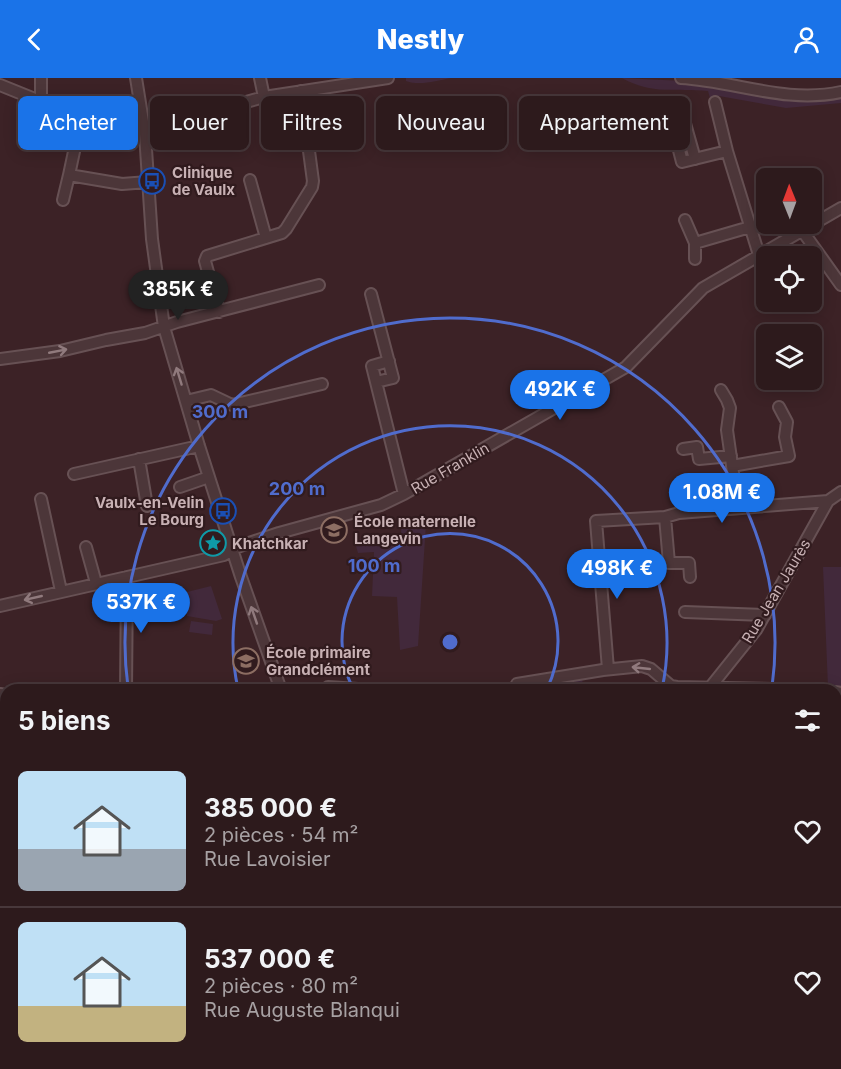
<!DOCTYPE html>
<html lang="fr">
<meta charset="utf-8">
<style>
body{margin:0;font-family:Inter,sans-serif;background:#392729;color:#f1f3f6;height:100vh;display:flex;flex-direction:column;font-size:22px;white-space:nowrap}
*{box-sizing:border-box;margin:0}
p{font-size:20px;color:#a7a1a3}
.icon{flex:none;width:33px;height:33px;fill:none;stroke:currentColor;stroke-width:2;stroke-linecap:round;stroke-linejoin:round}
.map{position:relative;flex:1;overflow:hidden}
.panel{position:absolute;left:0px;top:606px;width:842px;height:386px;display:flex;flex-direction:column;background:#2d1a1c;border-radius:18px 18px 0 0;box-shadow:0 3px 15px #0003,0 0 0 2px #48383b}
.panel>*{flex:none}
.top-card{position:absolute;left:18px;top:18px;width:806px;height:54px;display:flex;gap:12px}
.needle{width:39px;rotate:359deg}
.tools{position:absolute;left:756px;top:90px;display:grid;gap:12px}
.tools a{display:grid;place-items:center;width:66px;height:66px;border-radius:9px;background:#2d1a1c;box-shadow:0 3px 15px #0003,0 0 0 2px #48383b;font-size:30px}
.price{position:absolute;translate:-50% -51px;padding:0 14px;border-radius:21px;background:#1a73e8;color:#fff;font-size:20px;line-height:39px;filter:drop-shadow(0 2px 3px #0008)}
.price::after{content:'';position:absolute;left:50%;top:36px;width:18px;height:14px;margin-left:-9px;background:inherit;clip-path:polygon(0 0,100% 0,50% 100%)}
.price.on{background:#222;color:#fff}
ul{padding:0;list-style:none}
li{display:flex;align-items:center;gap:18px;height:150px;padding:0 18px}
li+li{border-top:2px solid #48383b}
li span{display:grid;place-items:center;flex:none;width:168px;height:120px;border-radius:9px;color:#555}
li>.icon{margin-inline-start:auto}
span .icon{width:72px;height:72px;fill:#fffc;stroke-width:1}
li b{font-size:26px}
h2{display:flex;justify-content:space-between;align-items:center;height:72px;padding:0 18px;font-size:26px}
.chip{padding:0 21px;border-radius:9px;background:#2d1a1c;box-shadow:0 3px 15px #0003,0 0 0 2px #48383b;font-size:21px;line-height:54px}
.chip.on{background:#1a73e8;color:#fff}
header{display:flex;justify-content:space-between;align-items:center;height:78px;padding:0 18px;background:#1a73e8;color:#fff;font-size:27px;font-weight:800}
.map>svg:first-child{display:block}
</style>
<header><svg class="icon" aria-label="back" viewBox="0 0 24 24"><path d="M15 5l-7 7 7 7"/></svg>Nestly<svg class="icon" aria-label="person" viewBox="0 0 24 24"><circle cx="12" cy="8" r="4"/><path d="M4 21q1-7 8-7t8 7"/></svg></header>
<div class="map">
<svg width="841" height="991" viewBox="0 0 841 991">
<rect width="100%" height="100%" fill="#3c2226"/>
<path fill="#42293b" d="M406,0h45c-15,3 -31,8 -45,3z
M622,0l83,4 136,12v9l-55,5 -67,-12 -9,2 -2,-7c-32,-3 -56,4 -86,-13z
M402,444l24,2 -8,122 -18,4 -3,-53 -25,-1 2,-44 -16,1 -4,-14 46,4z
M823,489h18v121l-13,-1z
M211,508l11,33 -6,2 -29,-5v-24z
M191,543l22,3 -1,11 -23,-3z
M582,597l1,15h-37l-1,-6z
M836,650h5v78l-5,-1z"/>
<g fill="none" stroke-linecap="round" stroke-linejoin="round">
<g stroke="#675154" stroke-width="14">
<path id="minor" d="M41,0v25
M136,0l9,56 7,105 12,88 35,119 42,131 40,113
M260,0l4,19
M681,0c54,3 105,26 160,14
M0,7l57,23 86,17
M715,24l12,49 32,104
M82,36l-13,61 53,9 26,-2
M144,52l120,-33 124,-19
M695,81l-11,-39 -12,3 10,39 45,-11
M250,102l16,58
M63,122l6,-25
M685,142l10,23v16
M801,151l40,56
M695,165l55,-16
M371,216l22,84 -17,4
M219,234l-14,-51 2,-5 75,-23 4,-4 26,-42 1,-6 -12,-90
M0,281l60,-8 46,-11 39,-7 32,-11 142,-37
M389,283l-17,5 32,128
M721,312l6,10 3,8 -3,22 11,78
M186,323l25,-6 21,10 90,-21
M683,371l14,-2 2,12 32,-3
M139,381l8,47
M732,388l57,-10 -4,-19 2,-15 -8,-15
M74,396l125,-28
M180,409l29,-10
M41,421l20,92
M665,439l4,46h20l1,14
M86,469l10,36
M0,528l224,-51 16,-9 39,-13 102,-28 23,-11 222,-127 77,-79 138,-80
M685,534l80,3
M608,591l-12,-148 69,-4 14,-4 149,-12
M126,612l1,-113
M328,612v-3l45,3
M517,612v-6l86,-14 39,-4 9,3 20,17 6,1 143,3
M708,612l48,-60 72,-129 13,-9
M836,614l5,1
M0,616l6,1
M0,700h6
M836,842l5,3
M841,907v39
M0,967h6
M836,970h5
M223,986v5
M399,986v5
M559,986v5
M785,986v5
M111,991v-5"/>
</g>
<use href="#minor" stroke="#4c3639" stroke-width="10"/>
</g>
<defs><path id="oneway-shaft" d="M-6 0H5M1.5-3L5.5 0L1.5 3" fill="none" stroke-width="1.6" stroke-linecap="round" stroke-linejoin="round" transform="scale(1.5)"/></defs>
<g stroke="#907a7d">
<use href="#oneway-shaft" transform="translate(58 273) rotate(-11)"/>
<use href="#oneway-shaft" transform="translate(179 298) rotate(-107)"/>
<use href="#oneway-shaft" transform="translate(33 520) rotate(167)"/>
<use href="#oneway-shaft" transform="translate(254 537) rotate(-109)"/>
<use href="#oneway-shaft" transform="translate(641 590) rotate(-174)"/>
</g>
<g fill="none" stroke="#506ccd" stroke-width="3">
<path d="M353 611A108 108 0 1 1 547 611"/>
<path d="M238 611A217 217 0 1 1 662 611"/>
<path d="M128 609A325 325 0 1 1 772 609"/>
</g>
<defs>
<g id="bus-ring" transform="scale(1.35)"><circle r="9.5" fill="#311b1e" stroke="#1a4fb4" stroke-width="1.5"/><path d="M-5-6H5V4H4V6H2V4H-2V6H-4V4H-5ZM-3.5-4V0h7V-4ZM-3.5 1.2v1.5H-2V1.2ZM2 1.2v1.5H3.5V1.2Z" fill="#1a4fb4"/></g>
<g id="school-ring" transform="scale(1.35)"><circle r="9.5" fill="#311b1e" stroke="#8d6e63" stroke-width="1.5"/><path d="M0-5L7-2L0 1L-7-2ZM-4 1L0 2.5L4 1V4Q0 6-4 4Z" fill="#8d6e63"/></g>
<g id="sight-ring" transform="scale(1.35)"><circle r="9.5" fill="#311b1e" stroke="#0f9aa8" stroke-width="1.5"/><path d="M0-6L1.8-2.2L6-1.7L2.9 1.2L3.7 5.4L0 3.3L-3.7 5.4L-2.9 1.2L-6-1.7L-1.8-2.2Z" fill="#0f9aa8"/></g>
</defs>
<g fill-rule="evenodd">
<use href="#bus-ring" x="152" y="103"/>
<use href="#bus-ring" x="223" y="433"/>
<use href="#school-ring" x="334" y="452"/>
<use href="#sight-ring" x="213" y="465"/>
<use href="#school-ring" x="246" y="583"/>
</g>
<g text-anchor="middle" dominant-baseline="central" stroke-width="4.5" stroke-linejoin="round" paint-order="stroke">
<g font-size="15" font-weight="bold" fill="#c8b1b4" stroke="#311b1e" text-anchor="start">
<text x="172" y="94">Clinique<tspan x="172" dy="17">de Vaulx</tspan></text>
<text x="204" y="424" text-anchor="end">Vaulx-en-Velin<tspan x="204" dy="17">Le Bourg</tspan></text>
<text x="354" y="443">École maternelle<tspan x="354" dy="17">Langevin</tspan></text>
<text x="232" y="465">Khatchkar</text>
<text x="266" y="574">École primaire<tspan x="266" dy="17">Grandclément</tspan></text>
</g>
<g font-size="15" fill="#c8b1b4" stroke="#311b1e">
<text transform="translate(450 390) rotate(-30)">Rue Franklin</text>
<text transform="translate(776 513) rotate(-59)">Rue Jean Jaurès</text>
</g>
</g>
<circle cx="450" cy="564" r="9" fill="#506ccd" stroke="#311b1e" stroke-width="3"/>
<g font-size="18" text-anchor="middle" font-weight="bold" fill="#506ccd" stroke="#311b1e" stroke-width="4.5" stroke-linejoin="round" paint-order="stroke">
<text x="220" y="340">300 m</text>
<text x="297" y="417">200 m</text>
<text x="374" y="494">100 m</text>
</g>
</svg>
<div class="tools">
<a><svg class="needle" viewBox="-14 -14 28 28"><path d="M0-13l5 13h-10z" fill="#e53935"/><path d="M0 13l5-13h-10z" fill="#a7a1a3"/></svg></a>
<a><svg class="icon" aria-label="locate" viewBox="0 0 24 24"><circle cx="12" cy="12" r="6"/><path d="M12 2v4M12 18v4M2 12h4M18 12h4"/></svg></a>
<a><svg class="icon" aria-label="layers" viewBox="0 0 24 24"><path d="M12 4l9 5-9 5-9-5zM3 14l9 5 9-5"/></svg></a>
</div>
<b class="price on" style="left:178px;top:243px">385K €</b>
<b class="price" style="left:560px;top:343px">492K €</b>
<b class="price" style="left:722px;top:446px">1.08M €</b>
<b class="price" style="left:617px;top:522px">498K €</b>
<b class="price" style="left:141px;top:556px">537K €</b>
<div class="top-card">
<a class="chip on">Acheter</a>
<a class="chip">Louer</a>
<a class="chip">Filtres</a>
<a class="chip">Nouveau</a>
<a class="chip">Appartement</a>
</div>
<section class="panel">
<h2>5 biens<svg class="icon" aria-label="filters" viewBox="0 0 24 24"><path d="M4 7h16M4 17h16"/><circle cx="9" cy="7" r="2"/><circle cx="15" cy="17" r="2"/></svg></h2>
<ul>
<li><span style="background:linear-gradient(#bfe0f5 65%,#9aa5b1 0)"><svg class="icon" aria-label="home" viewBox="0 0 24 24"><path d="M3 11l9-7 9 7M6 9v11h12V9"/></svg></span><div><b>385 000 €</b><p>2 pièces · 54 m²</p><p>Rue Lavoisier</p></div><svg class="icon" aria-label="heart" viewBox="0 0 24 24"><path d="M12 20l-8-8c-3-5 5-10 8-4 3-6 11-1 8 4z"/></svg></li>
<li><span style="background:linear-gradient(#bfe0f5 70%,#c2b280 0)"><svg class="icon" aria-label="home" viewBox="0 0 24 24"><path d="M3 11l9-7 9 7M6 9v11h12V9"/></svg></span><div><b>537 000 €</b><p>2 pièces · 80 m²</p><p>Rue Auguste Blanqui</p></div><svg class="icon" aria-label="heart" viewBox="0 0 24 24"><path d="M12 20l-8-8c-3-5 5-10 8-4 3-6 11-1 8 4z"/></svg></li>
</ul>
</section>
</div>
